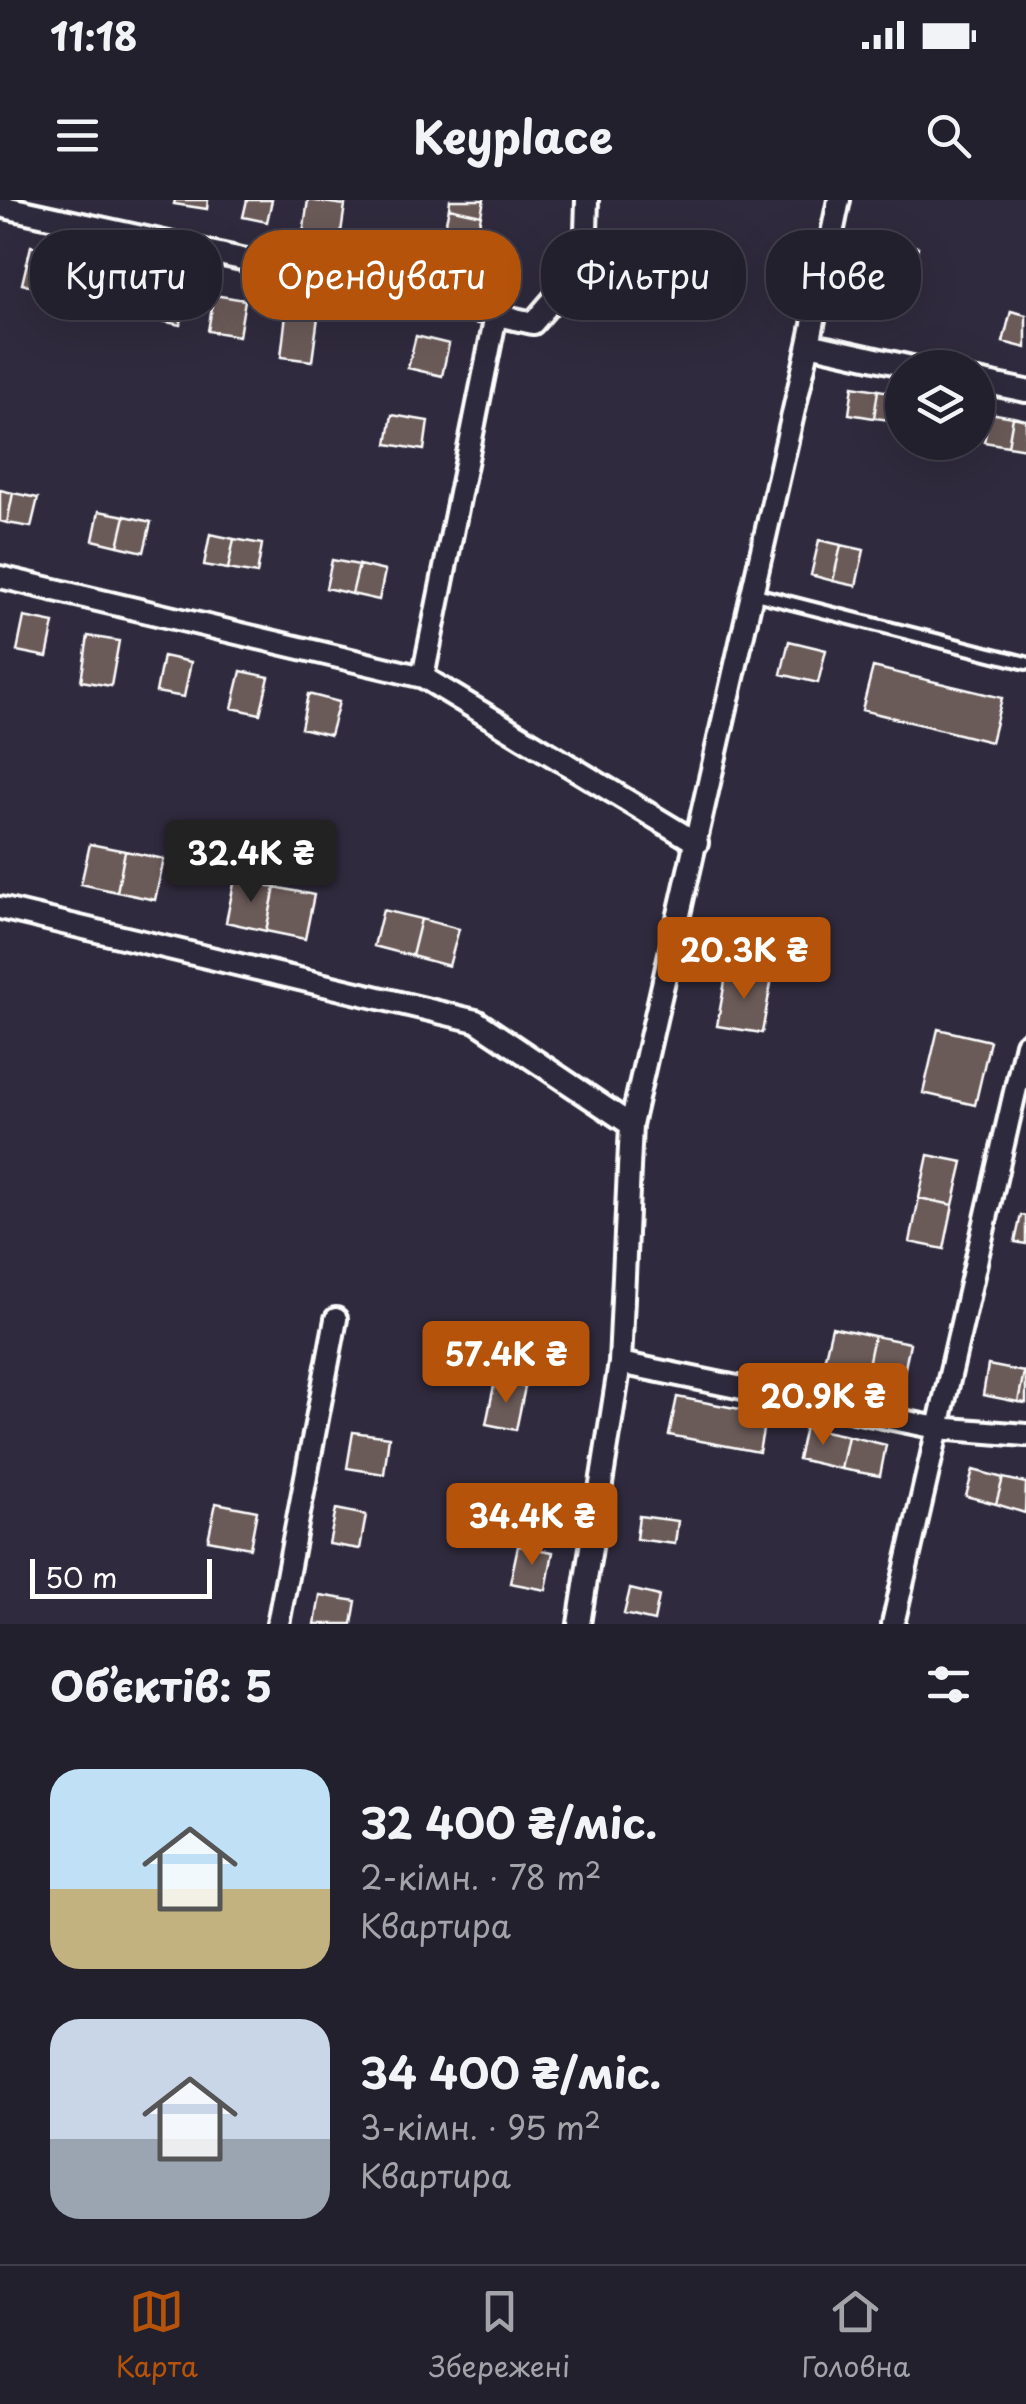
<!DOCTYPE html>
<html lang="uk">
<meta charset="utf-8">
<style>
body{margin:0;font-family:"Playpen Sans",sans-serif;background:#2f2d3a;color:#f1f3f6;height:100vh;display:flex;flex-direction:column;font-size:38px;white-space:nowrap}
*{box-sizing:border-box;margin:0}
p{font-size:32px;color:#a3a3aa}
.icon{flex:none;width:55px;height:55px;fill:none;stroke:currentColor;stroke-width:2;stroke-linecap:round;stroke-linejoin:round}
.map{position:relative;height:1424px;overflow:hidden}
.side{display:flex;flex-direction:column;background:#23202e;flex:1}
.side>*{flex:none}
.top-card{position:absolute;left:30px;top:30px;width:968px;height:90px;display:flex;gap:20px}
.buttons{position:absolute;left:885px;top:150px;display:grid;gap:20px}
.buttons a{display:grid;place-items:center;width:110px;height:110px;border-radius:50%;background:#23202e;box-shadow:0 10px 40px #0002,0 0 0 2px #403e4a;font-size:50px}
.scale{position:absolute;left:30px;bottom:25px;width:182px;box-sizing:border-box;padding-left:10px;border:5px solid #fff;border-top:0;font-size:28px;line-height:35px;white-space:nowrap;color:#fff;-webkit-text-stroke:8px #2f2a3d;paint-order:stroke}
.price{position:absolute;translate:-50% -85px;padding:0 22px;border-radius:10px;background:#b45309;color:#fff;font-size:32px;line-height:65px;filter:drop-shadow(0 2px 5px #0008)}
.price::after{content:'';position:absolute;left:50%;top:60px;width:30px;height:22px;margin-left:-15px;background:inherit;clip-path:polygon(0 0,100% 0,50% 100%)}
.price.selected{background:#222;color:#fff}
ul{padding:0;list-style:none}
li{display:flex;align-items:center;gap:30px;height:250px;padding:0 50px}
li span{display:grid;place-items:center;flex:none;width:280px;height:200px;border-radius:30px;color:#555}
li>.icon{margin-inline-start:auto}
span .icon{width:120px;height:120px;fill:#fffc;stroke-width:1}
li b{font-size:42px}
h2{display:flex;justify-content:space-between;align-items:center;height:120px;padding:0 50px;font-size:42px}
.chip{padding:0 35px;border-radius:40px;background:#23202e;box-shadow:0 10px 40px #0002,0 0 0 2px #403e4a;font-size:35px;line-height:90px}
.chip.selected{background:#b45309;color:#fff}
.status{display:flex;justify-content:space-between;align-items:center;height:70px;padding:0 50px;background:#23202e;direction:ltr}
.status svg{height:28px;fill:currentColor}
header{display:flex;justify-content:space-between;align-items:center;height:130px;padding:0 50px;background:#23202e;font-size:45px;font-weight:700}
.dock{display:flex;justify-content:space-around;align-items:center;height:140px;border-top:2px solid #403e4a;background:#23202e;font-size:28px;color:#a3a3aa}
.dock a{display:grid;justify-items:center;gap:5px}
.dock .selected{color:#b45309}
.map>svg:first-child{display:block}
</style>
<div class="status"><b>11:18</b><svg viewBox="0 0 49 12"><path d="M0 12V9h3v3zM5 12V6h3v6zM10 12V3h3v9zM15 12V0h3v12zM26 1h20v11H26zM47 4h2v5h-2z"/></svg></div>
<header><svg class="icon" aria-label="menu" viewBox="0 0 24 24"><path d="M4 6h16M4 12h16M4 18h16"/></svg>Keyplace<svg class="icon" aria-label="search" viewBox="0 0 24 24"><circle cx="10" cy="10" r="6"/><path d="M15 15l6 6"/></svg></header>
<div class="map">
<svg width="1026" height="1424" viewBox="0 0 1026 1424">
<rect width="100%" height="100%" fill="#2f2a3d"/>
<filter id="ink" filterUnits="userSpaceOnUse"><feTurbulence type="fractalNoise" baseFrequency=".01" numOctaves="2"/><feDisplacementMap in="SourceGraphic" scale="20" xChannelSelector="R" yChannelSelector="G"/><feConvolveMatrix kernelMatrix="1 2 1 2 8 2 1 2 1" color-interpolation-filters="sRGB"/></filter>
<g filter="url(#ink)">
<path fill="#6b5a58" stroke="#fff" stroke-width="2.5" d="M175,0h33l-1,9 -33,-5z
M247,0h25l-5,22 -24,-5z
M308,0l37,5 -5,34 -37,-5z
M450,0h34l-3,15 -32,-7z
M449,8l32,7 -9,42 -32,-7z
M881,40l37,7 -5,29 -37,-7z
M31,46l33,8 -9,38 -33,-8z
M88,65l29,7 -9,38 -30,-8z
M876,69l37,7 -5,29 -37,-6z
M156,82l32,7 -8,36 -31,-7z
M214,95l31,5 -6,36 -31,-5z
M1011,111l15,4v33l-23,-6z
M286,114l32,3 -6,44 -31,-4z
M416,136l33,8 -7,32 -34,-8z
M853,186l25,4 -4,28 -25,-4z
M878,190l24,4 -3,27 -25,-3z
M990,213l23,4 -5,29 -24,-4z
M392,215l36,6 -4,29 -37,-6z
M1013,217l13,3v29l-18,-3z
M0,290l13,3 -6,30 -7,-2z
M13,293l25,5 -7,29 -24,-4z
M99,311l26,5 -7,30 -25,-6z
M125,316l26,6 -7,30 -26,-6z
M210,334l24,5 -6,30 -24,-4z
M234,339l28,5 -5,30 -29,-5z
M819,340l22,5 -8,36 -22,-6z
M841,345l23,5 -8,36 -23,-5z
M332,360l27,5 -7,29 -26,-6z
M359,365l26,6 -6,29 -27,-6z
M24,417l30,6 -7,34 -30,-6z
M88,436l31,5 -8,45 -30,-5z
M789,441l37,9 -8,33 -37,-9z
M163,456l28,6 -7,35 -28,-5z
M873,467l129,31 -11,44 -129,-32z
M241,471l28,6 -9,37 -28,-6z
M308,494l31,8 -9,33 -29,-7z
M90,644l35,7 -8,41 -36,-8z
M125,651l39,8 -9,41 -38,-8z
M235,679l40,8 -9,44 -40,-9z
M275,687l39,8 -9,44 -39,-8z
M383,710l38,9 -9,37 -38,-10z
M421,719l38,10 -10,37 -37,-10z
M727,770l45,8 -10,55 -45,-7z
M938,829l52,12 -15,64 -52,-12z
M928,955l35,7 -10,43 -34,-7z
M919,998l34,7 -9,44 -34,-7z
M1021,1015l5,1v28l-11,-2z
M832,1127l42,9 -7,34 -43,-9z
M874,1136l36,7 -7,35 -36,-8z
M988,1165l36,7 -6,30 -35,-7z
M1024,1172l2,1v30l-8,-1z
M495,1181l30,6 -9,43 -30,-6z
M677,1197l89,17 -7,38 -90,-17z
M805,1227l43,9 -7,33 -43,-10z
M353,1232l36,5 -5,37 -37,-6z
M848,1236l38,9 -6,31 -39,-7z
M973,1270l30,8 -7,26 -30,-8z
M1003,1278l23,5 -1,30 -29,-9z
M216,1303l41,8 -7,37 -42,-8z
M336,1309l30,6 -6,34 -31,-5z
M639,1316l39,5 -3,23 -39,-5z
M518,1346l35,6 -7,38 -36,-7z
M630,1389l29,7 -5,25 -30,-7z
M320,1395l36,6 -4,23h-37z"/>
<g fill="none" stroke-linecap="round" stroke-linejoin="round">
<g stroke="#fff" stroke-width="18">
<path id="lane" d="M752,393l274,70"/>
</g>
<g stroke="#fff" stroke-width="28">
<path id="street" d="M0,6l533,117 52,-60 2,-63
M809,144l107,24
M978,181l48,10
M0,377l423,100 274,166
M423,477l73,-362
M0,708l476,113 155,104
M620,1163l317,65 89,7
M278,1424l58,-305
M579,1424l41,-261 11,-238 178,-781 30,-144
M893,1424l133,-580"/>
</g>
<use href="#lane" stroke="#2f2a3d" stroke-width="10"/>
<use href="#street" stroke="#2f2a3d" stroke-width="20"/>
</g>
</g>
</svg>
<div class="buttons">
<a><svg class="icon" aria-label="layers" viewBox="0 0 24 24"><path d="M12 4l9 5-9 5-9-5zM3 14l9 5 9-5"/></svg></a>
</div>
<div class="scale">50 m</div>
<b class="price selected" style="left:251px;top:705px">32.4K ₴</b>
<b class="price" style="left:744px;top:802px">20.3K ₴</b>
<b class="price" style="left:506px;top:1206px">57.4K ₴</b>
<b class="price" style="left:823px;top:1248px">20.9K ₴</b>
<b class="price" style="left:532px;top:1368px">34.4K ₴</b>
<div class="top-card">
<a class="chip">Купити</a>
<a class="chip selected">Орендувати</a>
<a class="chip">Фільтри</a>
<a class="chip">Нове</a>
</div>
</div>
<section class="side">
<h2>Об’єктів: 5<svg class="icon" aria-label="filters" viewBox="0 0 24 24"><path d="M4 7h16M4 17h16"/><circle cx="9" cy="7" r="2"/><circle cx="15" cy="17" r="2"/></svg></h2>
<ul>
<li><span style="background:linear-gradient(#bfe0f5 60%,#c2b280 0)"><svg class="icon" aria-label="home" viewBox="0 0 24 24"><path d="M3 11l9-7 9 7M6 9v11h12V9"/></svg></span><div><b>32 400 ₴/міс.</b><p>2-кімн. · 78 m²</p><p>Квартира</p></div></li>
<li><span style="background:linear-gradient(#c9d6e8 60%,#9aa5b1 0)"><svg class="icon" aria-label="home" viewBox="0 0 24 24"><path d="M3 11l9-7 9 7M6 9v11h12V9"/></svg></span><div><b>34 400 ₴/міс.</b><p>3-кімн. · 95 m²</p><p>Квартира</p></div></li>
</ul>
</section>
<nav class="dock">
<a class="selected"><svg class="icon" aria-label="map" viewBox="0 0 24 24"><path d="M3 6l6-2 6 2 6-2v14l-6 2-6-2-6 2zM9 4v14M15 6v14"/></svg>Карта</a>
<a><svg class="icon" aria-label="saved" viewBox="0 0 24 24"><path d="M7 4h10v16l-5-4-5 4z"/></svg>Збережені</a>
<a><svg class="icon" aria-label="home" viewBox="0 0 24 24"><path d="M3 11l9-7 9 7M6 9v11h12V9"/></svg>Головна</a>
</nav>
